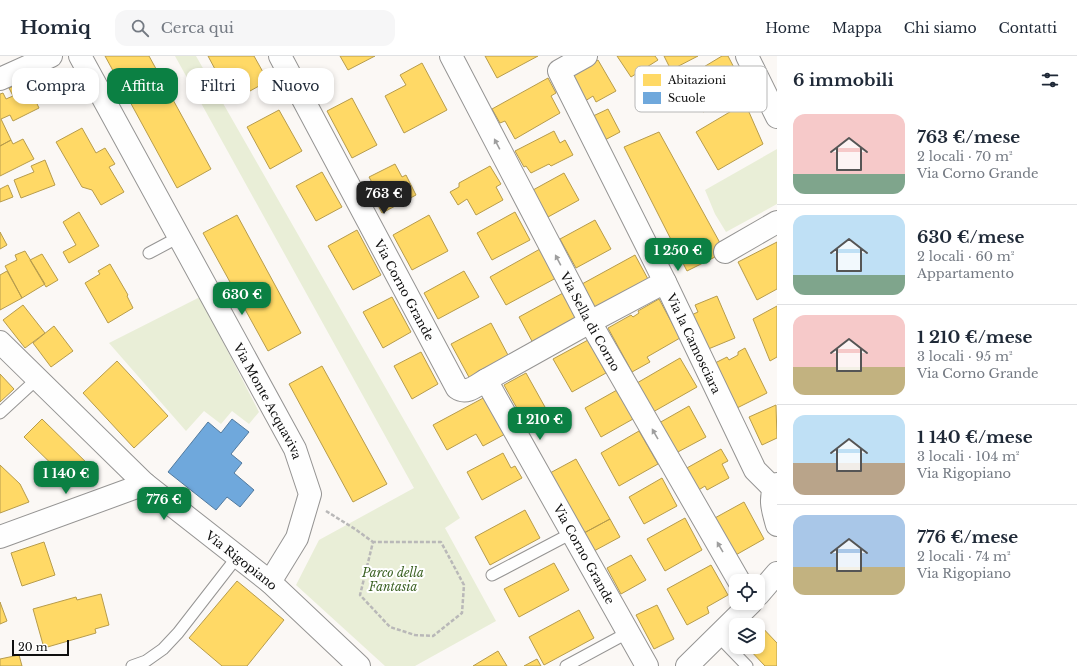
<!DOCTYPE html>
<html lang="it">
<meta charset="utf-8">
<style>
body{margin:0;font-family:"Libre Baskerville",serif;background:#f6f6f7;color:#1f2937;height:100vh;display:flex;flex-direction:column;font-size:15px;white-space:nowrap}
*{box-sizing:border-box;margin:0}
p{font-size:13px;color:#747a83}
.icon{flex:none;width:22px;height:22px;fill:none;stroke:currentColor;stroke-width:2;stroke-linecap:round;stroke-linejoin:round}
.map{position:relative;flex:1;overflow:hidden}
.sheet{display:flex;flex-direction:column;background:#fff;width:300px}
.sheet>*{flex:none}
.top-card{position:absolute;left:12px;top:12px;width:380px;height:36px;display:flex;gap:8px}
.buttons{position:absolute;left:729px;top:518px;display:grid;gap:8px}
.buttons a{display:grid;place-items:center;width:36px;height:36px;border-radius:8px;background:#fff;box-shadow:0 2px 6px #0003;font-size:20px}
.scale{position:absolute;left:12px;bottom:10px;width:57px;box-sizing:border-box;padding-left:4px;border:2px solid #0f0f0f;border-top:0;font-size:11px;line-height:14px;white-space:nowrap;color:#0f0f0f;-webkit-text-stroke:3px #fff;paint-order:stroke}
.price{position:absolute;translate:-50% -34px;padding:0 9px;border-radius:8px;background:#0b8043;color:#fff;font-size:13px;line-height:26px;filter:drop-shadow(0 1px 2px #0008)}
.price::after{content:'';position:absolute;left:50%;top:24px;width:12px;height:9px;margin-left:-6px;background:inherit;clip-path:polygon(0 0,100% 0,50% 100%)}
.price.on{background:#222;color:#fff}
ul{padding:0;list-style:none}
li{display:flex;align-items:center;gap:12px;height:100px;padding:0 16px}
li+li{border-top:1px solid #e0e1e3}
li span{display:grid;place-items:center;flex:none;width:112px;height:80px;border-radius:12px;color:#555}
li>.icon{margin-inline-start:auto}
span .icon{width:48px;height:48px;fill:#fffc;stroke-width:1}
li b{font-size:17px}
h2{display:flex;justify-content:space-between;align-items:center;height:48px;padding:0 16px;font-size:17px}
.tag{padding:0 14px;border-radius:12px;background:#fff;box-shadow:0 2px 6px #0003;font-size:14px;line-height:36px}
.tag.on{background:#0b8043;color:#fff}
header{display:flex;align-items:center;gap:24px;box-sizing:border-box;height:56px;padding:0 20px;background:#fff;border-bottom:1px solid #e0e1e3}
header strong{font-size:19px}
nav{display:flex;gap:22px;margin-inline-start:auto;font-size:14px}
.search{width:280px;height:36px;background:#f6f6f7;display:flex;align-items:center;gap:10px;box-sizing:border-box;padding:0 14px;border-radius:12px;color:#747a83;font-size:15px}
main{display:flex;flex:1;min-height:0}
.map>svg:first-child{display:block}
</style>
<header>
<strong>Homiq</strong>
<div class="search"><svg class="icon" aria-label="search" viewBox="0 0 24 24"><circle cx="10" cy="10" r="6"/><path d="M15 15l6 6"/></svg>Cerca qui</div>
<nav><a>Home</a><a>Mappa</a><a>Chi siamo</a><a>Contatti</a></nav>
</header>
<main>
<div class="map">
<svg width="777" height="610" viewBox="0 0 777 610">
<rect width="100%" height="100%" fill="#fbf8f5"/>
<path fill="#e9eed7" d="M175,0h21l264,462 -15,10 51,93 -81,45h-30l-89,-81 23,-45 95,-52z
M777,93v55l-51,28 -11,-18 -10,-24z
M200,241l59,115 -10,12 -17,-13 -11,13 -17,-13 -18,20 -77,-88z"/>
<path fill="#ffd966" stroke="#b79c4c" d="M105,0h44l62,113 -34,19z
M208,0h46l14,25 -36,20z
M340,0h35l-27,14z
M485,0h53l-41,22z
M617,0h38l3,4 -27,17z
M664,0h34l-27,14z
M722,0h6l17,33 -42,23 -16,-35z
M598,4l18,31 -20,11 -3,-6 -11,7 -15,-26z
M422,7l25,47 -43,23 -19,-37 21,-11 -6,-10z
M548,22l8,15 -5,3 9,17 -45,26 -10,-18 -5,2 -8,-14z
M21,27l3,7 5,-3 10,21 -26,13 -3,-6 -9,4 10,21 -11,6v-52l3,-1 3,6 7,-3 -4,-8z
M352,42l25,47 -25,13 -25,-47z
M745,47l18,41 -45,26 -22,-38z
M608,53l12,23 -17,9 -12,-24z
M279,54l23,41 -32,18 -23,-42z
M82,72l14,25 9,-5 10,16 -6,3 15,25 -23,13 -9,-15 -10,-3 -26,-45z
M554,75l6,12 5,-3 8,15 -22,11 -2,-2 -18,9 -5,-7 -2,1 -9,-16z
M659,76l66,120 -38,19 -63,-124z
M23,83l11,20 -34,17v-30l11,-6 2,4z
M45,104l10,25 -34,13 -7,-18 20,-8 -3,-6z
M395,108l7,13 4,-2 10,20 -34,18 -9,-17 5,-2 -9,-17z
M490,110l11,18 -5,3 7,13 -27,15 -9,-16 -9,6 -8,-13 9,-5v-4z
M322,116l20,35 -26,14 -20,-35z
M564,117l15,27 -31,17 -15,-27z
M8,129l5,12 -13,5v-13z
M79,156l20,34 -30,17 -6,-11 13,-7 -13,-23z
M515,156l15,28 -38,20 -15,-27z
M237,159l64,118 -33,18 -65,-118z
M429,159l19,36 -36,19 -19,-35z
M595,164l16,29 -35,19 -16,-29z
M357,174l24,45 -28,15 -25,-44z
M0,176l7,13 -7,4z
M777,186v47l-20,11 -19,-38z
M540,193l16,29 -50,27 -16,-28z
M25,195l20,33 -23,14 -17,-32 12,-6 -2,-5z
M42,198l16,26 -12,7 -16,-27z
M635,199l14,26 -53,29 -14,-26z
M110,208l18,31 -1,1 6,12 -25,15 -23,-40 15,-9 -2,-3z
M7,215l15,27 -22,12v-35z
M464,215l15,26 -41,22 -14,-26z
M563,237l14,27 -44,23 -14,-26z
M717,240l18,42 -34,14 -14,-35 11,-5 -3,-7z
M392,241l19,35 -28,16 -20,-36z
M659,243l21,39 -33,19 3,5 -18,10 -24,-44 23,-13 2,2 6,-4 -1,-2z
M23,249l22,28 -20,15 -22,-28z
M777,250v51l-7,4 -17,-42z
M491,267l18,34 -39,22 -19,-35z
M54,270l19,25 -22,16 -18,-24z
M588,284l18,33 -34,19 -19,-33z
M745,292l22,45 -36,18 -22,-45 18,-9 2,3 9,-5v-3z
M421,296l17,32 -26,15 -18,-33z
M680,302l17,29 -44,25 -16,-29z
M117,305l51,55 -34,32 -51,-55z
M322,310l65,118 -34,18 -64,-118z
M526,317l24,43 -22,12 -24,-43z
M0,318l14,15 -14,13z
M617,334l16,29 -32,18 -16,-29z
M487,340l20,37 -24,13 -7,-12 -29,16 -14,-25z
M776,349l1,33 -15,7 -13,-28z
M689,350l17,31 -30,16 -17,-30z
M42,363l50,49 -18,18 -50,-49z
M639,375l19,33 -39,22 -18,-33z
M721,393l7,12 -6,3 7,14 -22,12 -2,-4 -8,5 -12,-22z
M503,397l8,15 4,-2 7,12 -40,22 -15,-28z
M576,403l34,60 -26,14 -34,-60z
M0,409l20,19 9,18 -29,11z
M662,422l15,28 -33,18 -15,-27z
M744,446l20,37 -30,17 -21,-37z
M525,454l15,28 -50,27 -15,-28z
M685,462l17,32 -37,21 -18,-32z
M610,463l10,18 -26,14 -10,-18z
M44,486l11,33 -33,11 -11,-33z
M631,499l15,25 -25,14 -14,-26z
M554,507l15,27 -50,27 -15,-28z
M711,509l17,30 -21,12 2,6 -22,12 -20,-36z
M237,525l47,39 -37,46h-25l-33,-28z
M101,538l8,31 -14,4 1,4 -52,15 -11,-39 43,-12 1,3z
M0,546l7,19 -7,3z
M657,549l17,34 -20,10 -18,-34z
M579,554l15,28 -50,27 -15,-28z
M757,566l20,21v23h-12l-18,-19h11v-22h-5z
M498,595l9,15h-34z
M19,599l3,11h-22v-7z
M537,603l4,7h-17z"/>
<path fill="#6fa8dc" stroke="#527a9e" d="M232,363l17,13 -18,22 11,9 -8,10 20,17 -14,17 -13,-10 -11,13 -48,-38 40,-50 13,11z"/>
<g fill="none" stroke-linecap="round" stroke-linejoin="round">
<g stroke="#959493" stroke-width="13">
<path id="lane" d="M149,197l30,-16
M0,357l37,-34
M492,519l80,-42
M718,580l29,30
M132,610l14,-5 17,-12 15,-16 59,-76
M566,610l63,-34"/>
</g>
<g stroke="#959493" stroke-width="24">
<g id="street">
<path id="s1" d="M80,0l215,393 15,45 -13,44 -27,44"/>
<path id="s2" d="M280,0l177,332c10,7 20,-3 29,-8"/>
<path id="s3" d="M451,0l139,266 149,259"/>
<path id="s4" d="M586,0l-27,15 106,211 90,188 19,19"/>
<path d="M747,0l30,61"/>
<path d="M0,23l51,-23"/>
<path d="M725,196l52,-30"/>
<path id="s5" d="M0,286l145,142 125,98 89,84"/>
<path d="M777,428c-9,13 -4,27 0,41"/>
<path d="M0,481l145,-53"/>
<path d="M758,539l19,-22"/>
<path d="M647,610l-161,-286 104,-58 75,-40"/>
<path d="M687,610l64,-63"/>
</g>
</g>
<path stroke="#b9b8b8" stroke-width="2.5" stroke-dasharray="4 2" stroke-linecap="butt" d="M326,455l29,18 18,13 -13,53 30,32 25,8 18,1 29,-23 2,-28 -23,-43h-68"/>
<use href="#lane" stroke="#fefefe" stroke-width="11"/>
<use href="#street" stroke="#fefefe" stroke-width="22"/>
</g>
<defs><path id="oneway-solid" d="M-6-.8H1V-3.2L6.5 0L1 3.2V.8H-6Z"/></defs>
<g fill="#9e9e9e">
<use href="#oneway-solid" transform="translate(497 88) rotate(-118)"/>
<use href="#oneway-solid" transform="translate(558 204) rotate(-118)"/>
<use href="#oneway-solid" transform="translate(655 378) rotate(-120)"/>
<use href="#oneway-solid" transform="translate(720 491) rotate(-120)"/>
</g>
<g text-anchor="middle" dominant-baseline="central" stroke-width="4" stroke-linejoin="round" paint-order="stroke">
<g font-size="12" fill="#0f0f0f" stroke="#fff">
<text stroke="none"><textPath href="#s2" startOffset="265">Via Corno Grande</textPath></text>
<text stroke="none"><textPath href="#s3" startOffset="300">Via Sella di Corno</textPath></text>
<text stroke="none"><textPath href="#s4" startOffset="335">Via la Camosciara</textPath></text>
<text stroke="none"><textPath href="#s1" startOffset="393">Via Monte Acquaviva</textPath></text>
<text transform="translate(584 498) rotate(61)">Via Corno Grande</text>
<text stroke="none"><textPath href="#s5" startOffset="326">Via Rigopiano</textPath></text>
</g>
<g font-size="12" font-style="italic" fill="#3c6224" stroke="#fff">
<text x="393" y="516">Parco della<tspan x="393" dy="14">Fantasia</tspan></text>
</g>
</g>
<rect x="635" y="10" width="132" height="46" rx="6" fill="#fff" stroke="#b7b7b7" stroke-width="1"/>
<rect x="643" y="18" width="18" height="12" fill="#ffd966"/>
<rect x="643" y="36" width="18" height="12" fill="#6fa8dc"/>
<g font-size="11" fill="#0f0f0f">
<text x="668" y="28">Abitazioni</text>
<text x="668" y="46">Scuole</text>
</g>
</svg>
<div class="buttons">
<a><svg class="icon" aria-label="locate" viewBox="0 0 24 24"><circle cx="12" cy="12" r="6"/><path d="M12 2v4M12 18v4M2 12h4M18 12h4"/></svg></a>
<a><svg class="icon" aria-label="layers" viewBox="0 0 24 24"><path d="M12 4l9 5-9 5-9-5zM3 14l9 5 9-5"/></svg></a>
</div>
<div class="scale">20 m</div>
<b class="price on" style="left:384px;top:159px">763 €</b>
<b class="price" style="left:678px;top:216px">1 250 €</b>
<b class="price" style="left:242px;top:260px">630 €</b>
<b class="price" style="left:540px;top:385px">1 210 €</b>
<b class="price" style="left:66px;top:439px">1 140 €</b>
<b class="price" style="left:164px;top:465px">776 €</b>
<div class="top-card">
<a class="tag">Compra</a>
<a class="tag on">Affitta</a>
<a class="tag">Filtri</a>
<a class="tag">Nuovo</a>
</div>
</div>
<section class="sheet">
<h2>6 immobili<svg class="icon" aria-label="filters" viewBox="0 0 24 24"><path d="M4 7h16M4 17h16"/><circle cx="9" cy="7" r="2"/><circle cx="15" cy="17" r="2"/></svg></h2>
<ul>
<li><span style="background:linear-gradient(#f6c9c9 75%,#7fa58c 0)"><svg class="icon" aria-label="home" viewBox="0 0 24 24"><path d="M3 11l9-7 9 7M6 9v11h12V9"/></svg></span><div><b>763 €/mese</b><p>2 locali · 70 m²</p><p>Via Corno Grande</p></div></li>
<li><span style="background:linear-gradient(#bfe0f5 75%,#7fa58c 0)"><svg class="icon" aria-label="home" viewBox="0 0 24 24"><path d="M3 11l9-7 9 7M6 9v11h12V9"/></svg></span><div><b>630 €/mese</b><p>2 locali · 60 m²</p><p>Appartamento</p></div></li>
<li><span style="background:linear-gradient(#f6c9c9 65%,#c2b280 0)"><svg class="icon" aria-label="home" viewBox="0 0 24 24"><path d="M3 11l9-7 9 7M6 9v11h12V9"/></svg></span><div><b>1 210 €/mese</b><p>3 locali · 95 m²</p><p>Via Corno Grande</p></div></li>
<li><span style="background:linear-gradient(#bfe0f5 60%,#b9a48a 0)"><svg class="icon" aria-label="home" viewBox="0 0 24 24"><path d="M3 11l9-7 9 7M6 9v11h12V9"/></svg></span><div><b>1 140 €/mese</b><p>3 locali · 104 m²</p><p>Via Rigopiano</p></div></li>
<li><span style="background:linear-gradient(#a9c7e8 65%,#c2b280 0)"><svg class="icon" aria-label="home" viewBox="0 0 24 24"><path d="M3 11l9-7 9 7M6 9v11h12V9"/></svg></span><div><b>776 €/mese</b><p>2 locali · 74 m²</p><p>Via Rigopiano</p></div></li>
</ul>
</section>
</main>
